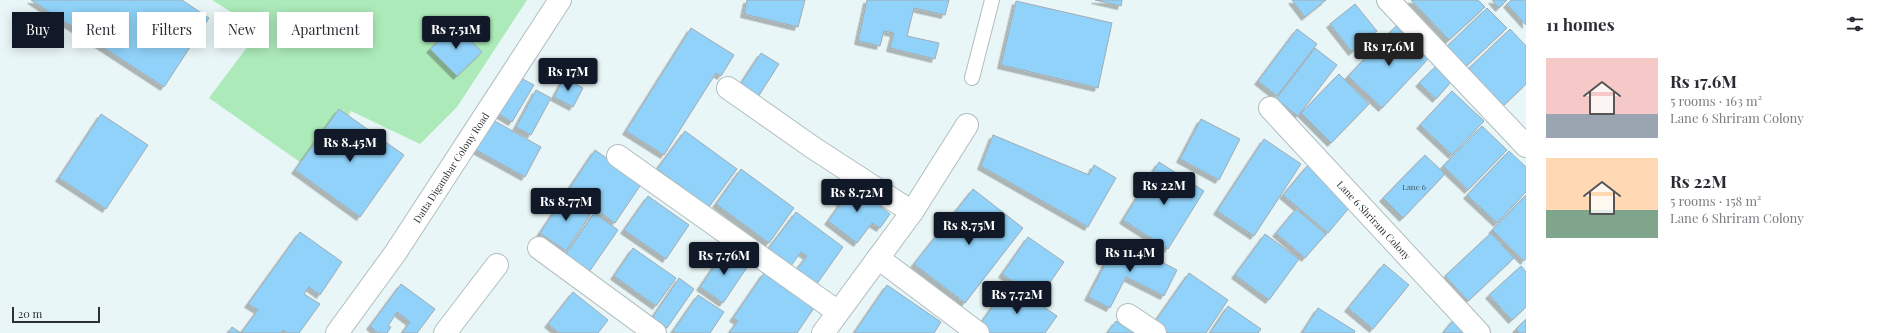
<!DOCTYPE html>
<meta charset="utf-8">
<style>
body{margin:0;font-family:"Playfair Display",serif;background:#f2f2f3;color:#2b2b33;height:100vh;display:flex;flex-direction:column;font-size:15px;white-space:nowrap}
*{box-sizing:border-box;margin:0}
p{font-size:13px;color:#7c7c81}
.icon{flex:none;width:22px;height:22px;fill:none;stroke:currentColor;stroke-width:2;stroke-linecap:round;stroke-linejoin:round}
.map{position:relative;flex:1;overflow:hidden}
.sheet{display:flex;flex-direction:column;background:#fff;width:360px}
.sheet>*{flex:none}
.hud{position:absolute;left:12px;top:12px;width:380px;height:36px;display:flex;gap:8px}
.scale{position:absolute;left:12px;bottom:10px;width:88px;box-sizing:border-box;padding-left:4px;border:2px solid #2c3031;border-top:0;font-size:11px;line-height:14px;white-space:nowrap;color:#2c3031;-webkit-text-stroke:3px #e9f6f7;paint-order:stroke}
.price{position:absolute;translate:-50% -34px;padding:0 9px;border-radius:4px;background:#111827;color:#fff;font-size:13px;line-height:26px;filter:drop-shadow(0 1px 2px #0008)}
.price::after{content:'';position:absolute;left:50%;top:24px;width:12px;height:9px;margin-left:-6px;background:inherit;clip-path:polygon(0 0,100% 0,50% 100%)}
.price.active{background:#222;color:#fff}
ul{padding:0;list-style:none}
li{display:flex;align-items:center;gap:12px;height:100px;padding:0 20px}
li span{display:grid;place-items:center;flex:none;width:112px;height:80px;border-radius:0px;color:#555}
li>.icon{margin-inline-start:auto}
span .icon{width:48px;height:48px;fill:#fffc;stroke-width:1}
li b{font-size:17px}
h2{display:flex;justify-content:space-between;align-items:center;height:48px;padding:0 20px;font-size:17px}
.pill{padding:0 14px;border-radius:0px;background:#fff;box-shadow:0 2px 10px #0003;font-size:14px;line-height:36px}
.pill.active{background:#111827;color:#fff}
main{display:flex;flex:1;min-height:0}
.map>svg:first-child{display:block}
</style>
<main>
<div class="map">
<svg width="1526" height="333" viewBox="0 0 1526 333">
<defs>
<filter id="shadow"><feDropShadow dx="-3.5" dy="3.5" stdDeviation="0" flood-color="#0004"/></filter>
</defs>
<rect width="100%" height="100%" fill="#e9f6f7"/>
<path fill="#aceab9" d="M212,0h315l-70,107 -37,37 -69,-33 -37,61 -105,-74 51,-68z"/>
<path fill="#90d2f9" stroke="#a2abb1" filter="url(#shadow)" d="M31,0h151l27,18 -45,69z
M747,0h58l-7,27 -54,-13z
M867,0h82l-4,15 -31,-7 -7,28 32,7 -4,16 -45,-11 4,-15 -10,-2 -4,15 -22,-5z
M1095,0h27l-1,6z
M1292,0h34l-21,17z
M1411,0h67l7,7 -36,33z
M1492,0h15l-8,8z
M1511,0h15v25l-19,-21z
M1016,1l96,22 -14,65 -97,-23z
M1355,4l22,27 -25,21 -22,-28z
M1487,8l20,20 -47,44 -19,-20z
M456,25l26,27 -25,24 -27,-27z
M1396,26l33,32 -47,50 -34,-32z
M691,28l43,27 -13,21 -5,-3 -52,82 -38,-24z
M1297,29l20,15 -40,52 -19,-15z
M1510,29l16,17v38l-25,24 -35,-37z
M1315,48l22,17 -39,51 -22,-17z
M761,53l18,11 -21,33 -18,-12z
M1436,66l16,15 -16,18 -17,-16z
M1339,74l30,30 -38,39 -30,-30z
M519,77l15,8 -22,37 -15,-9z
M564,78l19,10 -10,19 -19,-10z
M536,90l15,8 -20,37 -15,-8z
M1452,91l32,30 -32,34 -32,-30z
M339,109l65,46 -44,62 -65,-47z
M101,114l47,31 -42,64 -47,-31z
M1201,119l39,20 -21,41 -39,-21z
M493,120l48,27 -16,30 -49,-27z
M1482,126l25,24 -39,40 -25,-24z
M685,131l52,38 -28,38 -52,-38z
M993,135l96,40 5,-10 22,13 -28,49 -107,-61z
M1264,139l37,25 -47,72 -37,-25z
M595,150l47,33 -27,40 -47,-33z
M1509,151l17,16v25l-29,31 -30,-28z
M1425,155l20,19 -42,44 -20,-20z
M1159,162l45,29 -36,58 -45,-29z
M1308,165l45,38 -25,30 -45,-38z
M741,169l53,39 -25,35 -53,-39z
M849,182l41,32 -10,14 -8,-5 -15,20 -29,-22 13,-18 -5,-4z
M973,189l50,39 -58,75 -51,-39z
M566,194l26,18 -26,39 -26,-18z
M1526,195v63l-2,3 -32,-31z
M648,196l41,29 -23,34 -42,-29z
M1296,209l30,25 -21,24 -29,-25z
M796,212l47,35 -29,41 -21,-14 14,-18 -6,-4 -13,18 -23,-17z
M594,213l24,17 -31,45 -24,-17z
M300,232l42,30 -22,33 -11,-8 -5,7 16,10 -21,29h-12l-4,-3 -2,3h-40l17,-23 -10,-6z
M1491,233l23,25 -46,43 -23,-25z
M1265,234l34,25 -30,41 -34,-25z
M1028,237l36,25 -26,38 -36,-26z
M1118,239l59,31 -13,26 -38,-19 -16,31 -22,-11z
M633,248l43,30 -20,28 -42,-30z
M725,250l23,16 -25,37 -23,-16z
M1384,264l25,21 -36,44 -25,-21z
M1521,266l5,6v35l-14,13 -23,-25z
M764,273l50,35 -17,25h-68l9,-12 -5,-3z
M1189,273l39,27 -22,33h-38l-14,-10z
M679,278l15,11 -27,39 -15,-10z
M1009,283l48,33 -12,17h-64l-5,-3z
M401,284l34,25 -18,24h-15l8,-11 -13,-10 -9,14 3,1 -4,6h-9l-8,-7z
M887,285l54,37 -7,11h-80z
M573,292l35,28 -10,13h-39l-11,-9z
M698,295l26,17 -14,21h-34l-3,-2z
M1228,306l33,23 -3,4h-48z
M1318,308l37,23 -1,2h-52z
M1454,319l16,14h-27z
M1526,319v14h-7l-3,-4z
M1116,321l18,12h-27z
M232,327l9,6h-13z"/>
<g fill="none" stroke-linecap="round" stroke-linejoin="round">
<g stroke="#b1bdbe" stroke-width="16">
<path id="service" d="M972,78l20,-78"/>
</g>
<g stroke="#b1bdbe" stroke-width="24">
<g id="minor">
<path d="M1388,0l138,146"/>
<path d="M728,88l84,59 100,65"/>
<path id="s1" d="M1270,108l209,225"/>
<path d="M618,156l220,156"/>
<path d="M539,248l116,85"/>
<path d="M878,258l100,75"/>
<path d="M1128,315l27,18"/>
<path id="s2" d="M337,333l59,-81 164,-252"/>
<path d="M445,333l52,-68"/>
<path d="M823,333l89,-121 55,-87"/>
</g>
</g>
<use href="#service" stroke="#fff" stroke-width="14"/>
<use href="#minor" stroke="#fff" stroke-width="22"/>
</g>
<g text-anchor="middle" dominant-baseline="central" stroke-width="3.5" stroke-linejoin="round" paint-order="stroke">
<g font-size="8" fill="#455863">
<text x="1414" y="186">Lane 6</text>
</g>
<g font-size="10" fill="#2c3031" stroke="#e9f6f7">
<text stroke="none"><textPath href="#s2" startOffset="201">Datta Digambar Colony Road</textPath></text>
<text stroke="none"><textPath href="#s1" startOffset="153">Lane 6 Shriram Colony</textPath></text>
</g>
</g>
</svg>
<div class="scale">20 m</div>
<b class="price" style="left:456px;top:50px">Rs 7.51M</b>
<b class="price active" style="left:1389px;top:67px">Rs 17.6M</b>
<b class="price" style="left:568px;top:92px">Rs 17M</b>
<b class="price" style="left:350px;top:163px">Rs 8.45M</b>
<b class="price" style="left:1164px;top:206px">Rs 22M</b>
<b class="price" style="left:857px;top:213px">Rs 8.72M</b>
<b class="price" style="left:566px;top:222px">Rs 8.77M</b>
<b class="price" style="left:969px;top:246px">Rs 8.75M</b>
<b class="price" style="left:1130px;top:273px">Rs 11.4M</b>
<b class="price" style="left:724px;top:276px">Rs 7.76M</b>
<b class="price" style="left:1017px;top:315px">Rs 7.72M</b>
<div class="hud">
<a class="pill active">Buy</a>
<a class="pill">Rent</a>
<a class="pill">Filters</a>
<a class="pill">New</a>
<a class="pill">Apartment</a>
</div>
</div>
<section class="sheet">
<h2>11 homes<svg class="icon" aria-label="filters" viewBox="0 0 24 24"><path d="M4 7h16M4 17h16"/><circle cx="9" cy="7" r="2"/><circle cx="15" cy="17" r="2"/></svg></h2>
<ul>
<li><span style="background:linear-gradient(#f6c9c9 70%,#9aa5b1 0)"><svg class="icon" aria-label="home" viewBox="0 0 24 24"><path d="M3 11l9-7 9 7M6 9v11h12V9"/></svg></span><div><b>Rs 17.6M</b><p>5 rooms · 163 m²</p><p>Lane 6 Shriram Colony</p></div></li>
<li><span style="background:linear-gradient(#ffd9b3 65%,#7fa58c 0)"><svg class="icon" aria-label="home" viewBox="0 0 24 24"><path d="M3 11l9-7 9 7M6 9v11h12V9"/></svg></span><div><b>Rs 22M</b><p>5 rooms · 158 m²</p><p>Lane 6 Shriram Colony</p></div></li>
</ul>
</section>
</main>
